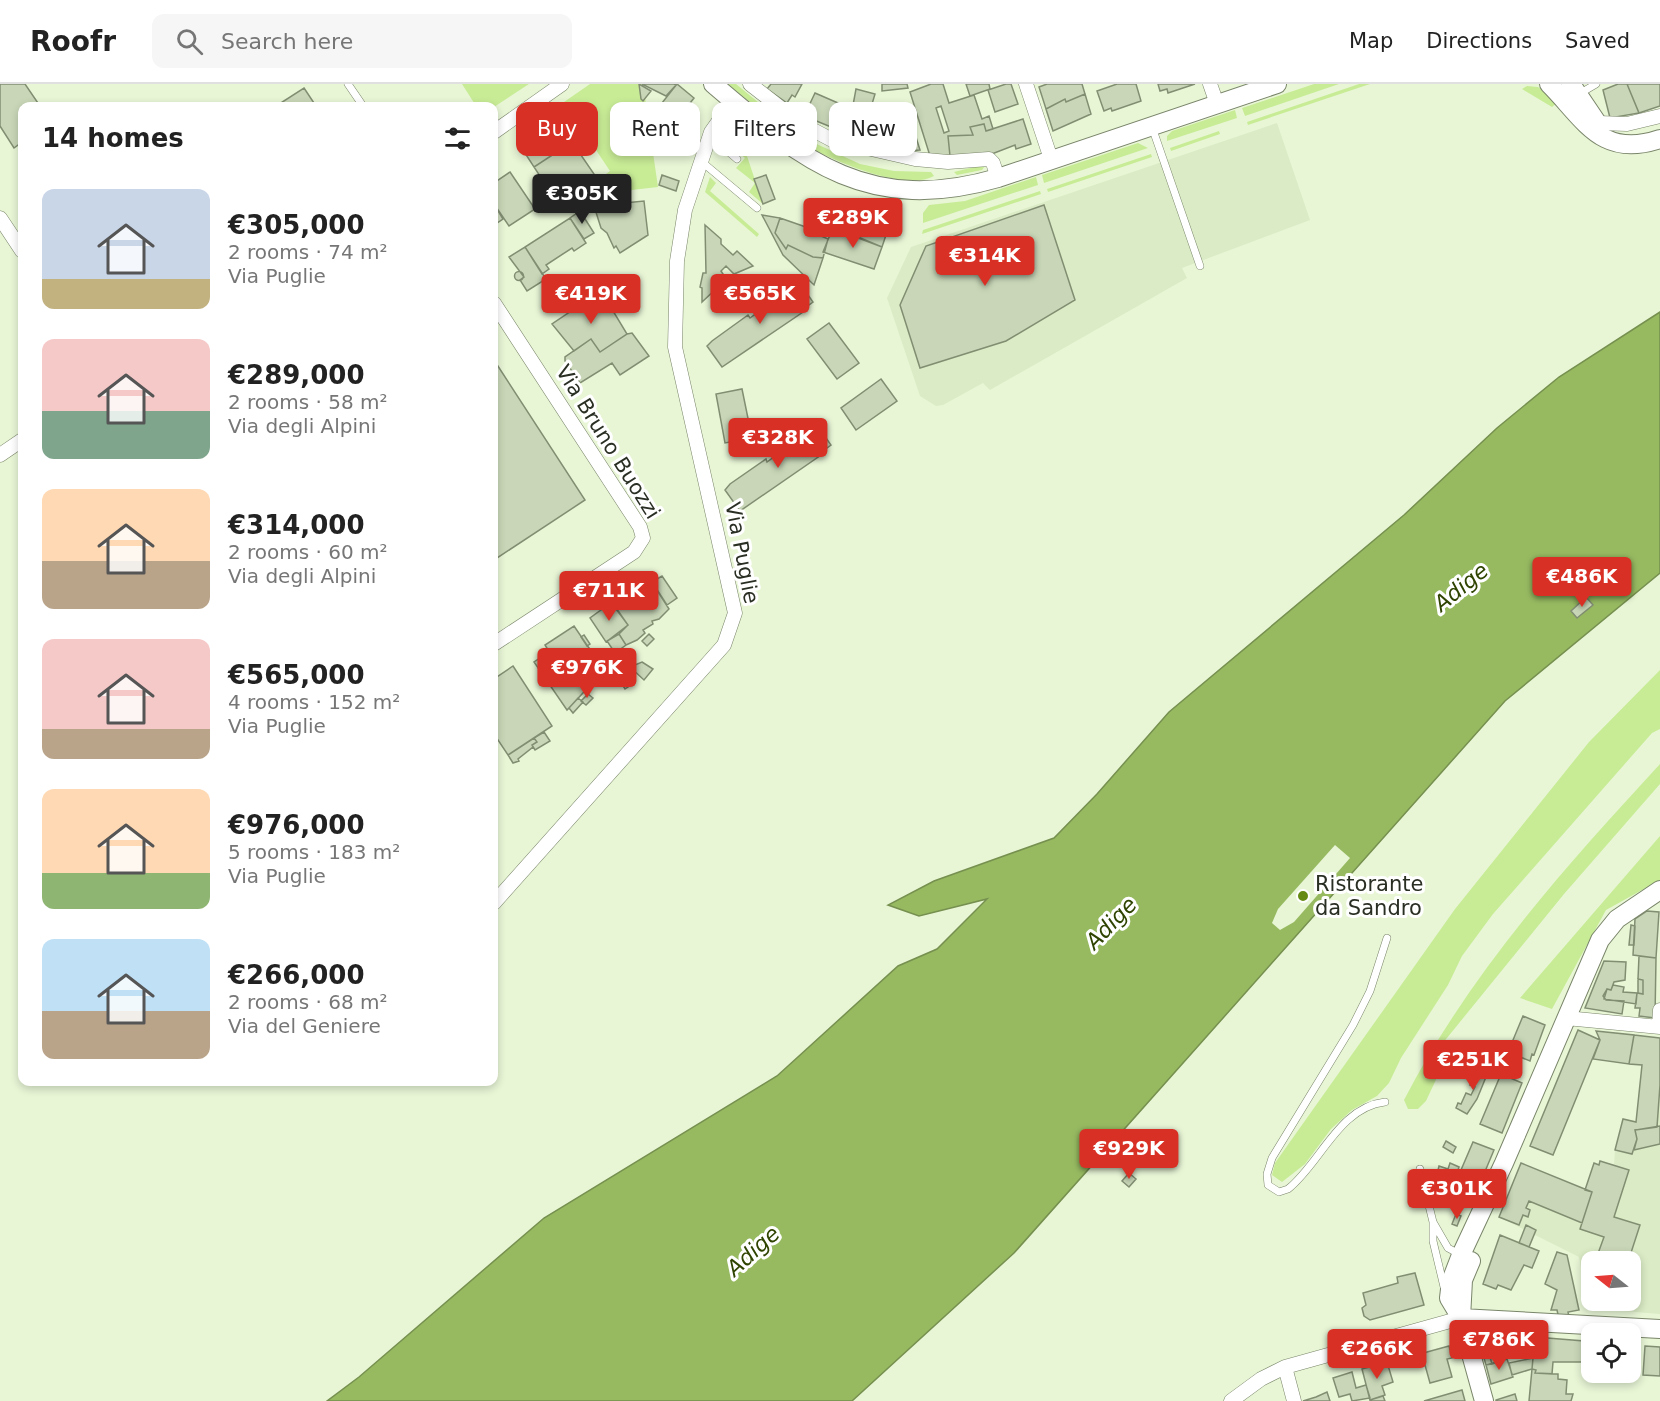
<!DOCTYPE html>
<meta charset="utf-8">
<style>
body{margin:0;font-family:"DejaVu Sans",sans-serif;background:#f6f6f6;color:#222;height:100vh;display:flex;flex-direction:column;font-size:22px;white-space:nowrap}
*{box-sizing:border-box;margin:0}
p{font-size:20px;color:#767676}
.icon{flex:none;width:33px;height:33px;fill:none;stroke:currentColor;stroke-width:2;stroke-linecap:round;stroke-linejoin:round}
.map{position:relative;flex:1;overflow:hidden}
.panel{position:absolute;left:18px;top:18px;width:480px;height:984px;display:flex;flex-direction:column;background:#fff;border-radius:12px;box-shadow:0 3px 9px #0003}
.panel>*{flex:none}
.guide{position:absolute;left:516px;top:18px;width:570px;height:54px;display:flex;gap:12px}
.needle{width:39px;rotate:287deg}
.buttons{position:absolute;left:1581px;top:1167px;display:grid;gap:12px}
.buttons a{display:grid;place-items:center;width:60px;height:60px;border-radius:12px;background:#fff;box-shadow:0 3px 9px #0003;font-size:30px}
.price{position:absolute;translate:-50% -51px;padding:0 14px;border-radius:6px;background:#d93025;color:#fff;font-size:20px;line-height:39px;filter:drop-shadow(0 2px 3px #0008)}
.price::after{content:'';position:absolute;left:50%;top:36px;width:18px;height:14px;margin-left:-9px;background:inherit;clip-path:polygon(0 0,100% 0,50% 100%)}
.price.active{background:#222;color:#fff}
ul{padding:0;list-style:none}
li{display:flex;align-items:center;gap:18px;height:150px;padding:0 24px}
li span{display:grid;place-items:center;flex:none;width:168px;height:120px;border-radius:12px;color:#555}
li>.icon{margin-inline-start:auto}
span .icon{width:72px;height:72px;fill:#fffc;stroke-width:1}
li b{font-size:26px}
h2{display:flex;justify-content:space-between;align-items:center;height:72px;padding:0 24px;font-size:26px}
.tag{padding:0 21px;border-radius:12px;background:#fff;box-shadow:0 3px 9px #0003;font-size:21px;line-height:54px}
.tag.active{background:#d93025;color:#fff}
header{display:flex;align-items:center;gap:36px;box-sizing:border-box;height:84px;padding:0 30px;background:#fff;border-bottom:2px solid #e0e0e0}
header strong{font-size:28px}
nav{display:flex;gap:33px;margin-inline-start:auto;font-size:21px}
.search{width:420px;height:54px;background:#f6f6f6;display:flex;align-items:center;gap:15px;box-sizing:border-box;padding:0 21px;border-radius:12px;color:#767676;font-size:22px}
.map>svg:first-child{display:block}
</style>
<header>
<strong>Roofr</strong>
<div class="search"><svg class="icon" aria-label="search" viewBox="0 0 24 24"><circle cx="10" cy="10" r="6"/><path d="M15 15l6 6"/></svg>Search here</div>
<nav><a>Map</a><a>Directions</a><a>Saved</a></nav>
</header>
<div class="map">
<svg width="1660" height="1317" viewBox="0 0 1660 1317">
<rect width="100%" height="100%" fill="#e8f6d6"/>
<path fill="#daebc5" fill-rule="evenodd" d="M1277,39l33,97 -128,48 5,10 -197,112 -7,-7 -40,22 -7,1 -16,-10 -33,-98 24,-51z
M1634,951l26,3v276l-72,-6 -9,-51 -80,-40 22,-54 64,27 9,-27 5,2 1,-4 14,4 1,-15 8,-31 13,2 6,-56zM1592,1178h38v38h-38z"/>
<path fill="#c8ec96" d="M462,0h67l-35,23 -18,-1z
M590,0h53l15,103 -70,8 -3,-5 25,-19 -46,-69z
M727,0h9l51,42v5z
M1314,0h25l-94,32 -3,-8z
M1359,0h11l-122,41 -1,-3z
M1527,2l11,1 20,15 -6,5 -30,-18z
M1235,26l2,8 -70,23v-5l5,-5z
M728,41l20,14 -1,17 16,48 -14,-12 6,-9 -19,-15 9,-10 -8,-7 6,-9 -13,-11 -7,8z
M1219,47l1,3 -49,17 -1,-3z
M795,50l65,30 34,7 37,1 3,4c-31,17 -112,-19 -139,-38z
M1138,59l10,5 -104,35 -2,-8z
M1151,70l1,3 -104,35 -1,-3z
M982,81l3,1 -3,4 -25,5 -3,-3z
M710,93l6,6 -6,8 49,43 -2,3 -52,-45z
M1036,93l2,8 -115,38v-10l6,-8 36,-4z
M1040,107l1,3 -119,40 1,-4z
M1660,586v59l-8,4 -159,181 -31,42 -14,29 -47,73 -12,25 -12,13 -25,14 -21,19 -26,35 -23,18 -10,-7 3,-12 180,-254 134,-167z
M1660,680v20l-96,110 -126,155 -7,12 9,10 -14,30 -8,8h-10l-4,-9c65,-126 161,-233 256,-336z
M1660,752v44l-54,30 -54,99 -32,-11z"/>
<path fill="#97ba61" stroke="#76904f" stroke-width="1.5" d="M1660,228v261l-155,128 -491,552 -162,148h-525l32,-24 185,-159 233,-142 121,-110 39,-17 50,-50 -68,17 -31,-11 46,-24 120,-43 43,-44 72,-82 235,-197 93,-87 62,-51z"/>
<path fill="#e8f6d6" d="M1335,761l15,13 -56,64 -14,8 -8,-7 6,-14z"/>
<path fill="#c9d7b8" stroke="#828e72" stroke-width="1.5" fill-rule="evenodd" d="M0,0h25l15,22h-18v36l-8,6 -14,-22z
M639,0l12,7 -8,10 -2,-2z
M642,0h32l2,1 -10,11z
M677,0l17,14 -22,28 -18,-13z
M771,0h31l-7,13 -3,-2 -5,8 -20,-14z
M882,0h25l1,4 -26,3z
M943,0l6,19 25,-8 8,24 7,-3 4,13 -7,2 -2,-7 -14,3 3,8 -25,1 2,20h-20l-20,-64 21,-8zM941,22l8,25 -5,2 -8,-25z
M966,0h23l1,5 -20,7z
M1006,0h5l7,20 -23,8 -7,-22z
M1047,0h35l3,10 -19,8 -1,-3 -19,10 -7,-22z
M1117,0h19l5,17 -29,10 -1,-3 -7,3 -7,-20z
M1158,0h37l-27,9 -1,-4 -7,2z
M1618,0h9l12,29 -29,5 -7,-28z
M1627,0h33v22l-21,7z
M304,4l12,18h-40z
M856,5l19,5 -6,20 1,5 5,1 -1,22 -26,-10z
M815,9l23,10 -7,24 -17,-7 2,-4 -10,-4z
M1085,10l6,20 -38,17 -7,-22 19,-10 1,3z
M906,21l14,45 -15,1v-5l-14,1 -2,-41z
M1023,35l8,25 -15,5 -1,-4 -31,12 -34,-1 -2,-20 25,-1 -3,-8 14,-3 2,7z
M553,37l3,4 -7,6 -3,-6z
M546,41l3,6 7,-6 12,20 -34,22 -15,-23z
M572,58l22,32 -39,25 -21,-32z
M510,88l25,37 -26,17 -15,-22v-21z
M662,91l17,6 -3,10 -17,-6z
M766,91l9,24 -12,5 -9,-25z
M550,107l5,8 9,-6 5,7 -16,10 -10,-15z
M644,117l4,34 -28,18 -4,-7 -2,2 -7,-15 -6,-5 -7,-22z
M494,120l9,15 -9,6z
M1044,121l31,95 -69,41 -86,27 -20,-63 26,-59z
M580,127l14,22 -10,6 -14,-21z
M762,131l18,3 -5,15 11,16 2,-4 25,12 10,1 -9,27 -31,-30z
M570,134l16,25 -12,8 -2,-3 -26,17 3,4 -7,5 -17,-27z
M780,134l43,15 -2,3 7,3 -5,19 -10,-1 -25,-12 -2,4 -11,-16z
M705,141l16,14v5l12,11 4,-4 16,15 -19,8 -8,-8 -5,5 6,9 -5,4 1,2 -6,2 -15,14v-14l-2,-1 3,-14h3z
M862,143l24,8 -4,12 -24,-10z
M832,146l7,3 1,-2 42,16 -8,22 -51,-17z
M525,163l21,32 -19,12 -7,-11 4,-3 -15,-20z
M514.5 192a4.5 4.5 0 1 1 9 0a4.5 4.5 0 1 1-9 0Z
M799,198l14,20 -8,6 1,2 -84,57 -15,-21 5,-5 36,-26 2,3z
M601,207l26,43 -27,18 -9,-13 -17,12 -22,-27z
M829,239l30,40 -22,16 -30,-40z
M632,249l17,23 -29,19 -8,-12 -32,20 -15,-22v-4l26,-18 9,13 27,-18z
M494,276l91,140 -91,60z
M881,295l16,22 -41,29 -15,-22z
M742,305l10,49 -27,5 -9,-49z
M817,341l14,20 -8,6 1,2 -84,58 -15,-21 5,-6 36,-25 1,3z
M648,492l21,33 -10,10 -7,2 1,3 -10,6 2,3 -8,7 -11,5 -7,-11 9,-9 -18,-24z
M662,492l15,22 -10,7 -15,-23z
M1586,513l7,8 -16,13 -6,-7z
M612,518l16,23 -22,17 -16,-24z
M574,542l15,22 -24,16 -6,-9 -6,3 -8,-13z
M619,550l7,11 -11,8 -8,-12z
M649,550l5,5 -7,7 -5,-5z
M584,551l6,9 -3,2 -6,-9z
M589,564l15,23 -9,5 2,2 -30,32 -33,-48 15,-10 4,6 6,-3 6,9z
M605,575l5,8 -6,4 -5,-8z
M642,578l11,7 -9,11 -14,-13z
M513,582l39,60 -44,29 -14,-21v-55z
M626,591l5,10 -6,4 -6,-10z
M588,610l5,4 -7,7 -5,-4z
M578,614l5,4 -10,11 -4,-5z
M544,648l6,9 -15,9 -3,-5 5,-3 -3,-4z
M534,654l3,4 -5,3 1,2 -15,12 1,2 -6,2 -5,-8z
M1647,827l12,1 -3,46 -23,-3 2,-36z
M1631,841l4,1 -1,19h-5z
M1639,872l17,2 -1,60 -16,-2 1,-8h-5l2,-15 6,1v-14l-5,-1z
M1604,877l22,1 -1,18 -11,2 -3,8 -4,-1 -4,7 3,4 18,1 -2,13 -37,-6z
M1638,895l5,1v14l-5,-1z
M1613,901l11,2 -1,5 14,1 -1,11 -32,-5 3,-10 4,1z
M1523,932l22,9 -11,30 -2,-1 -2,7 -22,-9z
M1578,946l22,10 -47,115 -23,-9z
M1596,947l38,4 -5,29 -36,-5 7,-19z
M1634,951l26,3v47l-3,42 -22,3 2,9 -5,15 -17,-4 8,-31 13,3 6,-57 -13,-1z
M1478,983l10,5 -11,27 -10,15 -11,-6 2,-5 3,1 5,-11 5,2 4,-8 -5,-2z
M1501,990l21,9 -20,50 -22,-9z
M1660,1042v18l-26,6 3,-11 -2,-9z
M1446,1057l10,6 -3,6 -10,-6z
M1473,1058l21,8 -21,50 -21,-9z
M1600,1077l29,9 -15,47 26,8 -12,37 -32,-3 8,-22 -24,-8 12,-37 -7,-2 9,-27 5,2z
M1450,1079l9,4 -2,6 -6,-2 -5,17 -11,-5 4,-17 9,3z
M1521,1079l71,29 -10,31 -53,-22 -3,7 4,2 -2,7 -5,-2 -4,10 -20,-8z
M1129,1089l7,6 -7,8 -7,-6z
M1456,1130l5,2 -4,10 -5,-2z
M1526,1141l10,5 -7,17 -10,-4z
M1500,1151l39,16 -7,17 -8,-3 -13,25 -13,-5 -2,4 -13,-5z
M1557,1168l10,3 12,55 -11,2 1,5 -10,2 -2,-9h-6l6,-20 -12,-6z
M1415,1189l9,32 -54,15 -6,-4 -2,-8 4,-3 -3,-12 35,-10 -1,-6z
M1494,1253l35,3v13h-7l1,-9 -18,-2 -18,5 5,17 -6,1 -7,-24z
M1535,1253l49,4 -2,21h-29l-1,12 -17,-1 1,-3 -4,-1z
M1505,1258l18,2 -1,9 -15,3v3l-15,5 -5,-17z
M1449,1262l3,12 -5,1 5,18 -22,6 -5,-18 -6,1 -3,-11z
M1645,1262l15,1v29l-17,-1z
M1533,1274l-1,11 -20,6 -3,-12z
M1507,1275l6,18 -22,7 -5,-19z
M1387,1278l6,20 -11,4 3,9 -15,5 -8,-31z
M1532,1285l4,1 -1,3 23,1v5l9,1 -1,14h7l-2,7h-42z
M1352,1288l4,16 10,-3 4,13 -18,3 -2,-7 -11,3 -6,-19z
M1605,1288h21v5l-21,-1z
M1462,1306l3,11h-41z
M1327,1308l3,9h-27l13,-4z
M1515,1310l2,7h-21v-1z
M1383,1312l2,5h-14l-1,-1z"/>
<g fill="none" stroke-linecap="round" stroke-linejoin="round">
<g stroke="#798569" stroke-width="8">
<path id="lane" d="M348,0l15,22
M1579,10l17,-10
M1152,43l48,139
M710,52l27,23
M702,78l55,46
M1385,1018c-46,5 -65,62 -97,87l-9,3 -11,-7 -1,-11 5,-16 81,-133 17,-34 17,-53
M1420,1085l13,53
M1444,1203l-11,-46v-19l15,26 13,7"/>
</g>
<g stroke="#798569" stroke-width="15">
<path id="street" d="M750,0l50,39 32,17 83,19 33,3 41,-3 4,4 5,15
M1026,0l25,75
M1210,0l7,20
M1598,39l29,1 33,-8
M494,48l68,-48
M0,134l22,33
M494,219l146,224 3,11 -9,14 -140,92
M0,371l22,-15
M494,819l230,-258 11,-32 -60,-266 2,-86 8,-51 26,-78 22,-31
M1566,934l94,9
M1659,943l1,-17
M1285,1283l9,34
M1231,1317l30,-22 24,-12 176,-49"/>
</g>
<g stroke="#798569" stroke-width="20">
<path id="secondary" d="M713,0c92,79 157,131 285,94l279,-94
M1549,0c36,36 52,75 111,55
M1571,0l25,37
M1461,1234l199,11
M1461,1234l2,-38 8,-19
M1484,1317l-23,-83 -12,-20 2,-17 10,-26 43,-92 96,-223 17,-21 43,-29"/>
</g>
<use href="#lane" stroke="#fff" stroke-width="7"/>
<use href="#street" stroke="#fff" stroke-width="14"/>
<use href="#secondary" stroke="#fff" stroke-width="18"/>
</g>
<circle fill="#658b14" stroke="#fff" stroke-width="2" cx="1303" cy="812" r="6"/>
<g text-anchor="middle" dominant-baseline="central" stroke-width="6" stroke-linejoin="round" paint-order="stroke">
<g font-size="21" fill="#2a2f24" stroke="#fff">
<text transform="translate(608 358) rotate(58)">Via Bruno Buozzi</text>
<text transform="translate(742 469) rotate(79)">Via Puglie</text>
</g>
<g font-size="21" fill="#2a2f24" stroke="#fff" text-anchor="start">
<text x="1315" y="800">Ristorante<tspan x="1315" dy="24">da Sandro</tspan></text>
</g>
<g font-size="22" font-style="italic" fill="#2f4400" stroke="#fff">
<text transform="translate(1461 503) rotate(-39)">Adige</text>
<text transform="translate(1111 839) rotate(-46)">Adige</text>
<text transform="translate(753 1167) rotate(-42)">Adige</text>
</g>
</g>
</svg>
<div class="buttons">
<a><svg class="needle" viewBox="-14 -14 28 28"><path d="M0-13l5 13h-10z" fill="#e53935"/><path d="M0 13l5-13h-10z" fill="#767676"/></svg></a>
<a><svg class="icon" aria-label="locate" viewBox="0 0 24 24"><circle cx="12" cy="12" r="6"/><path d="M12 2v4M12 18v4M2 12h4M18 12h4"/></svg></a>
</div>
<b class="price active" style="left:582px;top:141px">€305K</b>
<b class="price" style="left:853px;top:165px">€289K</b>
<b class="price" style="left:985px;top:203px">€314K</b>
<b class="price" style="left:591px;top:241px">€419K</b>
<b class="price" style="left:760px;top:241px">€565K</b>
<b class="price" style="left:778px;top:385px">€328K</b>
<b class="price" style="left:1582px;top:524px">€486K</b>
<b class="price" style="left:609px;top:538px">€711K</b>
<b class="price" style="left:587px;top:615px">€976K</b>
<b class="price" style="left:1473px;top:1007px">€251K</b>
<b class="price" style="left:1129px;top:1096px">€929K</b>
<b class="price" style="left:1457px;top:1136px">€301K</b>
<b class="price" style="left:1499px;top:1287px">€786K</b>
<b class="price" style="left:1377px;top:1296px">€266K</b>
<div class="guide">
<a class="tag active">Buy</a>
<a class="tag">Rent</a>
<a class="tag">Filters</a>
<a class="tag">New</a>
</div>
<section class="panel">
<h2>14 homes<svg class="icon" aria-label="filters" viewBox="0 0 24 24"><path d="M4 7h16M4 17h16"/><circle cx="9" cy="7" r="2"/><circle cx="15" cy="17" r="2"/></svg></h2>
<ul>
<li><span style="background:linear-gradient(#c9d6e8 75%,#c2b280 0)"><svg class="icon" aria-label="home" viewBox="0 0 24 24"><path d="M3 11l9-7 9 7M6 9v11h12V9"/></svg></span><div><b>€305,000</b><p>2 rooms · 74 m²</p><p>Via Puglie</p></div></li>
<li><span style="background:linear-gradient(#f6c9c9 60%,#7fa58c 0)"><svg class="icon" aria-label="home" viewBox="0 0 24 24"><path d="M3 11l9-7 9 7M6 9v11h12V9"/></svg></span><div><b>€289,000</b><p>2 rooms · 58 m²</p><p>Via degli Alpini</p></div></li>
<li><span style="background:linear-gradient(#ffd9b3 60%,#b9a48a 0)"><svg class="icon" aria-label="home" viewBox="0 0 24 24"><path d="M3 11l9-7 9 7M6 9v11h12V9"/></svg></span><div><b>€314,000</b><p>2 rooms · 60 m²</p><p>Via degli Alpini</p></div></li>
<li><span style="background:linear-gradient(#f6c9c9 75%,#b9a48a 0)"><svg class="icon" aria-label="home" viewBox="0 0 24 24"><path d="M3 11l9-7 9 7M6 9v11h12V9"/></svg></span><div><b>€565,000</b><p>4 rooms · 152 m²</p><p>Via Puglie</p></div></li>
<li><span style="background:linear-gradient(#ffd9b3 70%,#8fb573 0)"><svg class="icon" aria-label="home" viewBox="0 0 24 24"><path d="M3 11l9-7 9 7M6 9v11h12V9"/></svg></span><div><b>€976,000</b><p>5 rooms · 183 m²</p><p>Via Puglie</p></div></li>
<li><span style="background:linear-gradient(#bfe0f5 60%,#b9a48a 0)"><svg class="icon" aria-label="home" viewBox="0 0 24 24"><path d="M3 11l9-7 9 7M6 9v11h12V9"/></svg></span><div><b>€266,000</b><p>2 rooms · 68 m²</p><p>Via del Geniere</p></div></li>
</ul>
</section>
</div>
